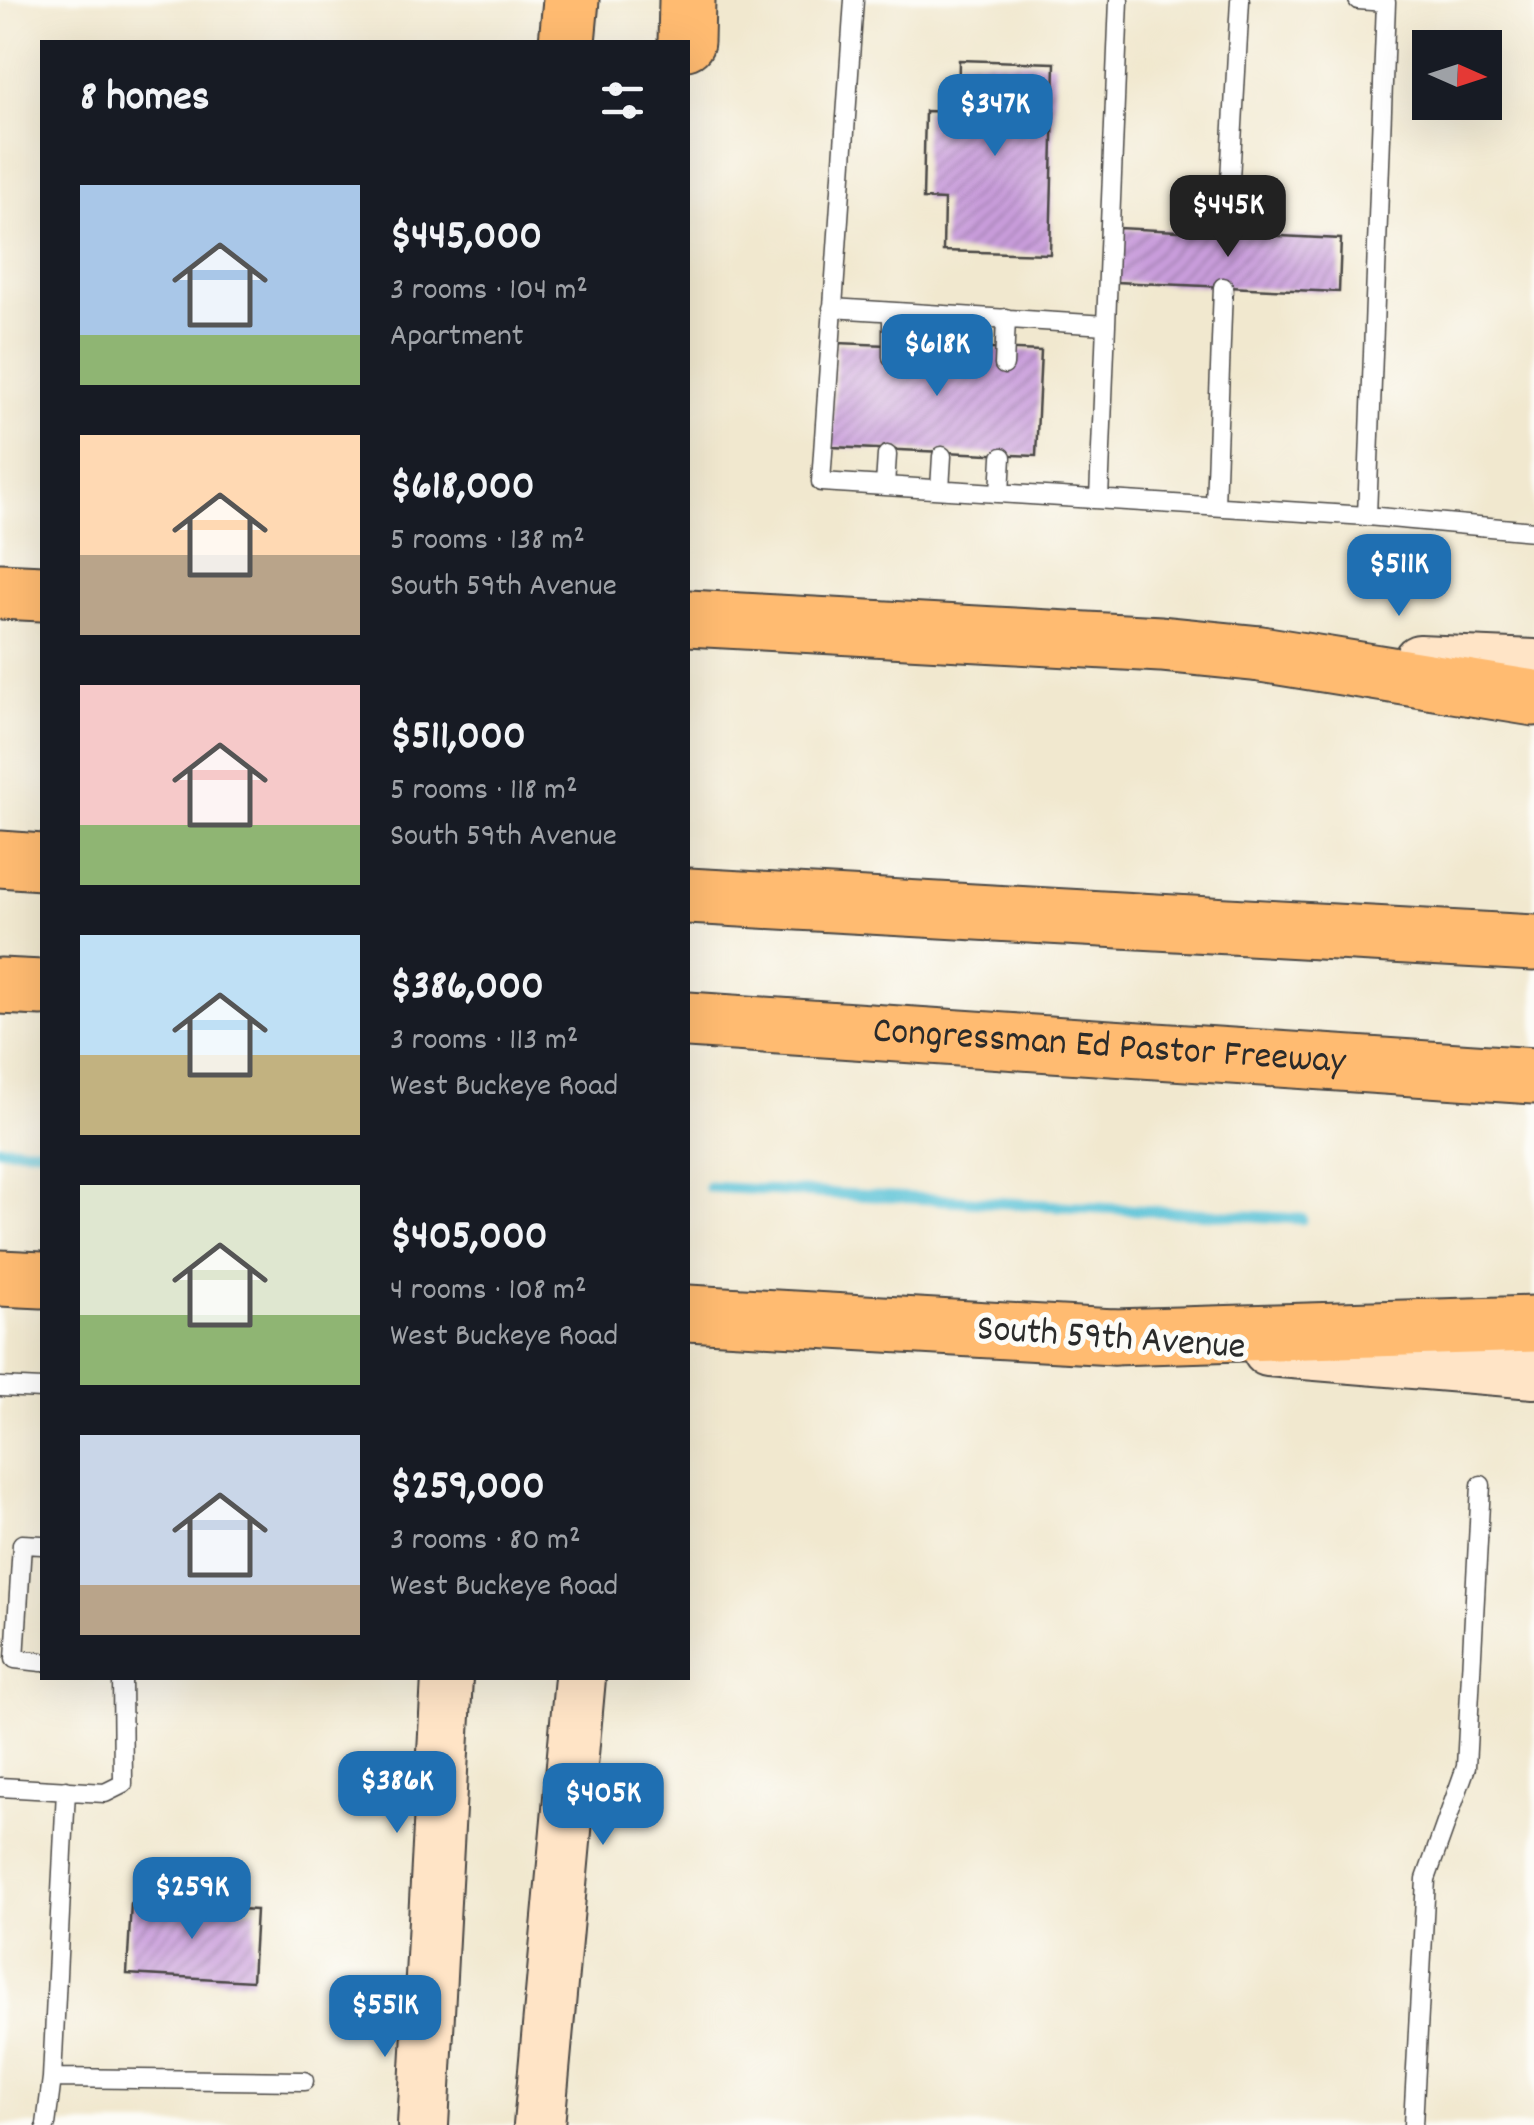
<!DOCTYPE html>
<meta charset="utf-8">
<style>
body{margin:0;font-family:Dekko,sans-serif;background:#20242c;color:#f1f3f6;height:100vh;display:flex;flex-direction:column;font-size:38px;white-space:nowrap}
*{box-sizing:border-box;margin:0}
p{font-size:32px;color:#9ea1a6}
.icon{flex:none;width:55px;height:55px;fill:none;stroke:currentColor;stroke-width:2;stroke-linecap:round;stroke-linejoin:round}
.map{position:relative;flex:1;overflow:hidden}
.side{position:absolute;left:40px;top:40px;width:650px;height:1640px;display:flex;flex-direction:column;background:#171b24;border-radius:0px;box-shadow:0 10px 40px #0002}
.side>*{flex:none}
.needle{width:65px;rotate:93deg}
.controls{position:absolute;left:1412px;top:30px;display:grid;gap:20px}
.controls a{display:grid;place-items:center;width:90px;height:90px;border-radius:0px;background:#171b24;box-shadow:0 10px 40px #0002;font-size:50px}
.price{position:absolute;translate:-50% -85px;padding:0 22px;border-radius:20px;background:#1f6fb2;color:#fff;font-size:32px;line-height:65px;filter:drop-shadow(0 2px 5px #0008)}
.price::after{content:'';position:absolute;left:50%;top:60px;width:30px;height:22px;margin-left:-15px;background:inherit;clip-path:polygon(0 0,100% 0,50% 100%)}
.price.active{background:#222;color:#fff}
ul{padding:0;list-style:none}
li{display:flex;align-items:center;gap:30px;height:250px;padding:0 40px}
li span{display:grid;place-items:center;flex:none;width:280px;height:200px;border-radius:0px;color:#555}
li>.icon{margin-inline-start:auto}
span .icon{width:120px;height:120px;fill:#fffc;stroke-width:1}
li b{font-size:42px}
h2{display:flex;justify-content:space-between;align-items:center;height:120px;padding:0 40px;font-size:42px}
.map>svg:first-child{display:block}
</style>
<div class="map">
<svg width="1534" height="2125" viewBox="0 0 1534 2125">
<defs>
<pattern id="building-hatch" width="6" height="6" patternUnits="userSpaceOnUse" patternTransform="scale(2.5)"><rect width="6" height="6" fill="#c99ddb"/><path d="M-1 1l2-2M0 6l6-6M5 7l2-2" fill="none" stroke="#a380b2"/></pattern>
</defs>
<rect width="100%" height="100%" fill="#fdfcf7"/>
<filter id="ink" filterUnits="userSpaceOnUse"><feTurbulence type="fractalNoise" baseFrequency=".01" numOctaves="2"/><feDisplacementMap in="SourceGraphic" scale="20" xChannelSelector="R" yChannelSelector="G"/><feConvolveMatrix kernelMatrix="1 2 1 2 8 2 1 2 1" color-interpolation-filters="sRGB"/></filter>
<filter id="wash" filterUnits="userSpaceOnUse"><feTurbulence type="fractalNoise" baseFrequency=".0048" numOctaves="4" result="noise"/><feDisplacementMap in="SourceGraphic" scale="40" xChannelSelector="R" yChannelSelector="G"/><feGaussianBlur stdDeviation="2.25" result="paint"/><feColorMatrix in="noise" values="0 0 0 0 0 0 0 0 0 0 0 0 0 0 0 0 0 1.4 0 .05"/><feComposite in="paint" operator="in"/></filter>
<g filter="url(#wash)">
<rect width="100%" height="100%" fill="#f1e8cf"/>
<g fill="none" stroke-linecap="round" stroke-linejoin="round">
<path stroke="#5ac2d7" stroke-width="11" d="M0,1148l42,1
M709,1187l593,32"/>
</g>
<g id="blocks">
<path fill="url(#building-hatch)" d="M959,60l96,3 -5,191 -107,-3 1,-51 -21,-1 2,-88 33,1z
M1118,228l223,11 -2,53 -223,-10z
M837,343l204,8 -5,105 -204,-9z
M131,1903l125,7 -4,71 -125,-7z"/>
</g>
</g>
<g filter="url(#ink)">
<use href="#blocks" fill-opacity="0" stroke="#494744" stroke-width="2.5"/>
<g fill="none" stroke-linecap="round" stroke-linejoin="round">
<g stroke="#494744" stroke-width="21">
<path id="lane" d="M854,0l-33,482 546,34
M1358,0l28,2 -19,514 167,15
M1227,233l13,-233
M832,308l274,17
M892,312v45
M946,316v47
M1004,365l2,-47
M885,485l2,-30
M940,489l2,-33
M1000,493l2,-36
M1099,499l20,-499
M1215,505l8,-218
M0,1387l42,2
M42,1545l-20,-1 -7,115 27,3
M0,1787l105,6 18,-9 -1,-106
M52,2078l252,3
M46,2125l6,-47 14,-288
M1413,2125l13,-246 40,-112 15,-282"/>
</g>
<g stroke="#494744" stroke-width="54">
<path id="secondary" d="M1419,660l115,5
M1268,1351l266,22
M423,2125l24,-447
M539,2125l41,-447"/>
</g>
<g stroke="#494744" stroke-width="59">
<path id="primary" d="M567,42l4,-42
M686,42l1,-42
M0,591l42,2
M688,618l473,26 100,10
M0,1278l42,2
M688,1313l426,24"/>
</g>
<g stroke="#494744" stroke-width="59">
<g id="highway">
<path d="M1261,654l273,44"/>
<path d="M0,859l42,3"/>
<path d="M688,896l846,47"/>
<path d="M0,986l42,2"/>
<path id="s1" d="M688,1020l846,56"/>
<path d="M1114,1337l420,-13"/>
</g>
</g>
<use href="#lane" stroke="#fff" stroke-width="18"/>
<use href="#secondary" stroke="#ffe4c6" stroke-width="50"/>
<use href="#primary" stroke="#ffbb71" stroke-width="55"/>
<use href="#highway" stroke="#ffbb71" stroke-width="55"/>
</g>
</g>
<g text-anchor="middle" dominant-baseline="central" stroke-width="10" stroke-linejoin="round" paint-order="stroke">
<g font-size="38" fill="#2b2b2b" stroke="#fdfcf7">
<text stroke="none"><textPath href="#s1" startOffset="422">Congressman Ed Pastor Freeway</textPath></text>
<text transform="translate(1111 1340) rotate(4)">South 59th Avenue</text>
</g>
</g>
</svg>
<div class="controls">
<a><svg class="needle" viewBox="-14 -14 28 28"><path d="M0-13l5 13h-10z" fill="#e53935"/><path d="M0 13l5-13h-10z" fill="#9ea1a6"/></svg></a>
</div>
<b class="price" style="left:995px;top:159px">$347K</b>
<b class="price active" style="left:1228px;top:260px">$445K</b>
<b class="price" style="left:937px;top:399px">$618K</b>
<b class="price" style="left:1399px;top:619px">$511K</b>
<b class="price" style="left:397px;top:1836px">$386K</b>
<b class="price" style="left:603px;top:1848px">$405K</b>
<b class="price" style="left:192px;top:1942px">$259K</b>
<b class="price" style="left:385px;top:2060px">$551K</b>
<section class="side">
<h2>8 homes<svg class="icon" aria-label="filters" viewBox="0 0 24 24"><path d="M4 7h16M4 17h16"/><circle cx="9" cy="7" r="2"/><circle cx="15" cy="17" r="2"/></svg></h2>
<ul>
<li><span style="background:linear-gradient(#a9c7e8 75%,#8fb573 0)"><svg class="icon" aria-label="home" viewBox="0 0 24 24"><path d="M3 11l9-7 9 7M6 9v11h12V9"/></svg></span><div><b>$445,000</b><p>3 rooms · 104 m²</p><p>Apartment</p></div></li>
<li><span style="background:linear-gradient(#ffd9b3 60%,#b9a48a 0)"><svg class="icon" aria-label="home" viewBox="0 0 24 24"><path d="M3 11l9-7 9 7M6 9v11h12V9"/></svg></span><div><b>$618,000</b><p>5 rooms · 138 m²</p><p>South 59th Avenue</p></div></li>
<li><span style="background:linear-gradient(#f6c9c9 70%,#8fb573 0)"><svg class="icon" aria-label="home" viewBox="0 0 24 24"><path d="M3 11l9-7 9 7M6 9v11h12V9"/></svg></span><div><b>$511,000</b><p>5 rooms · 118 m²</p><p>South 59th Avenue</p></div></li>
<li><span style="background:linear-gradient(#bfe0f5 60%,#c2b280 0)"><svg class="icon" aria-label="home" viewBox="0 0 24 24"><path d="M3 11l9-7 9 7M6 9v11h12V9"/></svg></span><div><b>$386,000</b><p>3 rooms · 113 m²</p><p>West Buckeye Road</p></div></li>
<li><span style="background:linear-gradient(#dfe7d0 65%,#8fb573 0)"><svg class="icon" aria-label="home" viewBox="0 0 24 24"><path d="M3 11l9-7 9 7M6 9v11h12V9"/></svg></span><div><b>$405,000</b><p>4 rooms · 108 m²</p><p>West Buckeye Road</p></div></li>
<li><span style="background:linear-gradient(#c9d6e8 75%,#b9a48a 0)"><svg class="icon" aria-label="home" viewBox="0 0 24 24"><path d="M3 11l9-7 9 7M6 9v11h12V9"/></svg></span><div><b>$259,000</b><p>3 rooms · 80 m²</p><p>West Buckeye Road</p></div></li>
</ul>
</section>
</div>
